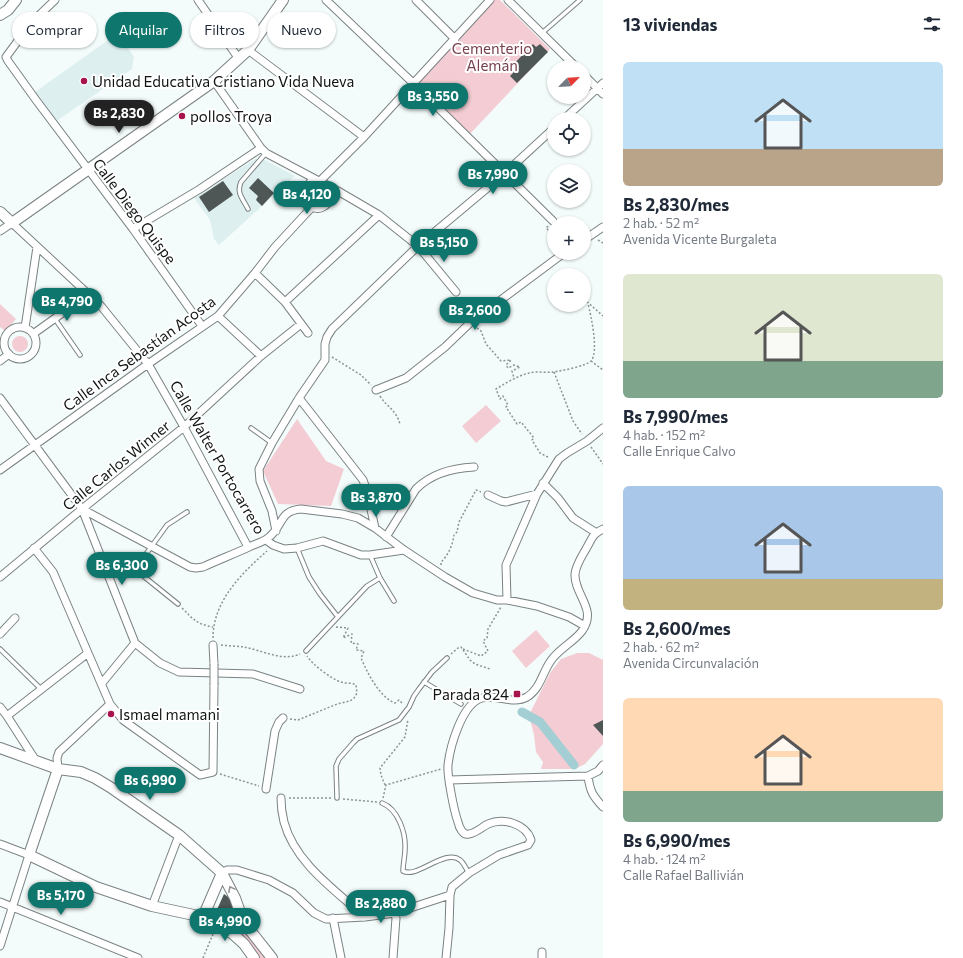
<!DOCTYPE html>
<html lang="es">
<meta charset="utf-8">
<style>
body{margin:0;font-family:Commissioner,sans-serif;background:#f6f6f7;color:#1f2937;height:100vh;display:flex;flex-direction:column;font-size:15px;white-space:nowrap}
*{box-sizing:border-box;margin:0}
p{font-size:13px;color:#747a83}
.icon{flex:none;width:22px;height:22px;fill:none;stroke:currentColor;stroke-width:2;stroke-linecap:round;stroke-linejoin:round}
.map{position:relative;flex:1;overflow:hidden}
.panel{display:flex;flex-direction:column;background:#fff;width:360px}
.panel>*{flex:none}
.hud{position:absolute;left:12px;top:12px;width:380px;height:36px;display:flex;gap:8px}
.needle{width:26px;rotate:66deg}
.controls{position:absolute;left:547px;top:60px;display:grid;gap:8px}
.controls a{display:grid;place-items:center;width:44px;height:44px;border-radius:50%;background:#fff;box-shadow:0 1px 3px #0004;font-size:20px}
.price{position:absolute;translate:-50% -34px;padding:0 9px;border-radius:14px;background:#0f766e;color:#fff;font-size:13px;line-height:26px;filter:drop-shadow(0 1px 2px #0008)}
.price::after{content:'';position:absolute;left:50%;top:24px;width:12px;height:9px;margin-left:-6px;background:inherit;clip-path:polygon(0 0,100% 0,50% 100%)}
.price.active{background:#222;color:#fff}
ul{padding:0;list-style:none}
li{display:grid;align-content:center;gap:8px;height:212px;padding:0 20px}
li span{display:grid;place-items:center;height:124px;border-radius:6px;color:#555}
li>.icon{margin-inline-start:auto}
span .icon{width:72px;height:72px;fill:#fffc;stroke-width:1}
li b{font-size:17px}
h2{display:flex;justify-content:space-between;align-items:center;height:48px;padding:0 20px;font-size:17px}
.tag{padding:0 14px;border-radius:18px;background:#fff;box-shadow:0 1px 3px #0004;font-size:14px;line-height:36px}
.tag.active{background:#0f766e;color:#fff}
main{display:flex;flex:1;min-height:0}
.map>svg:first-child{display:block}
</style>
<main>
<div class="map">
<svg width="603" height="958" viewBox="0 0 603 958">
<rect width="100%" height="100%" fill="#f3fbfb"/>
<path fill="#deeff0" d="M118,33l16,24 -2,12 -77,53 -20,-30z
M255,159h8l32,17 -76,69 -5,-6 -4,-19 -16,-22z"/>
<path fill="#f3cdd3" d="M494,0h6l50,49 -81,86 -53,-50z
M309 195a9 9 0 1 1 18 0a9 9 0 1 1-18 0Z
M0,304l16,15 -11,12 -5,-4z
M12 344a8 8 0 1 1 16 0a8 8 0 1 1-16 0Z
M486,405l15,16 -25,22 -14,-17z
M297,419l29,42 18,8 -13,37 -53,-2 -15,-33z
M536,630l14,16 -24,22 -14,-17z
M577,653h12l14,7v84l-18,20 -10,5h-34l2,-7 -7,-10 -2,-17 -5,-20 21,-42 11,-14z
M235,912l31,46h-6l-19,-25 -18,-8z"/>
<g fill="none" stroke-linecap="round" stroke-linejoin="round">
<path stroke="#a3ced3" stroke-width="9" d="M522,712l18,10 34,43"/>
</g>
<path fill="#4f5656" d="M533,44l3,3 4,-3 8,8 -31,31 -7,-7 3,-3 -4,-4z
M258,178l16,15 -12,13 -6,-6 2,-4 -9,-8z
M223,181l10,14 -24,17 -10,-15z
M603,720v16l-10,-11z
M224,894l7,5 4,13 -12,13 -8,-11z"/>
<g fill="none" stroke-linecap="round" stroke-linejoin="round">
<g stroke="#7b8283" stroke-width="5.5">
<path id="lane" d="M542,33l38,-33
M248,209c-5,-10 -12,-16 -7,-27l25,-29
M55,319l25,36
M251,428l21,15
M297,548l12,29 11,17 18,23
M370,555l10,23 14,23
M178,604l-36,-29 -4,-10 29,-40 20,-13
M0,649l41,40
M306,651l61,-65 13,-8
M424,682l37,22
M337,798l-1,-32 3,-7 14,-16 4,-4 42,-19 10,-13 5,-11 5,-7 13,-17 15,-14
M382,803c16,6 24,30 23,46 0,7 -2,15 -2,22 14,8 42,-23 57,-11 4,3 6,9 9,13"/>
</g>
<g stroke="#7b8283" stroke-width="9">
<path id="street" d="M55,0l-24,23 -25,34 2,4 28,39 97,129 69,97
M198,0l41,59
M326,0l87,83 140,138
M416,0l39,39
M508,0l68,67
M248,50l116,87
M584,75l19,19
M214,81l47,67 5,5 72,38 41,24 39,31 38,46
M564,119l39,-36
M313,178c-3,4 -6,9 -7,14 -2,10 7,20 17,15 6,-3 11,-11 15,-16
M320,181l44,-44 126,-137
M133,229l67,-40 61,-41
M0,231l12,-8 89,83 47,58 36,63 64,120
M584,240l19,-13
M255,273l30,29 23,31
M285,302l94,-87
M218,316l43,40
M4 343a16 16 0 1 1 32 0a16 16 0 1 1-32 0Z
M25,328l12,-81
M33,334l56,-40
M0,361l9,-7
M376,390l30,-12 39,-31 25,-24 94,-70
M0,398l82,111 53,134 25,20 19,9 74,2 47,15
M299,398l64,82 4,11 8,37
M0,470l148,-106 70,-48 37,-43 20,-26 37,-40
M543,483l15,15 15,20 22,14
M488,495l13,6 5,1 31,-8
M82,509l108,58 6,1 7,-1c15,-7 31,-13 46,-20 6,-3 14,-5 19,-9 16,-12 10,-27 33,-29l41,5 16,4 17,10 29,22 41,27 28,16 24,7h10l30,6 32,11 16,9
M276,531l-4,-20 -12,-30 -1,-12 13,-26 27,-45 26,-38v-16l2,-7 5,-8 86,-83 86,-72 50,-46
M386,537l30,-48c15,-15 37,-21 58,-22
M266,540l7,5 11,4 13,-1 26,-7 38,14h9l34,-5
M34,548l19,24 57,132 13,16 77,55 13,-3 1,-87
M0,577l82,-68 102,-82 77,-71 40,-32
M507,600l-1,-35 31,-71 22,-35 8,-6 20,-12 16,-13
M0,634l15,-16
M213,645l1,19
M102,683l33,-40
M0,707l7,9 29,45
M7,716l81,-63
M58,769l-1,-11 2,-6 51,-48
M588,776c2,16 5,20 15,31
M449,780l139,-4 10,-5 5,-6
M266,789l9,-58 4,-9 4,-4
M281,798c0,8 1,16 3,24 11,41 51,68 81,95
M0,844l29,11 -29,91
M222,873l5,-3h10l32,10 24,13 21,20 12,6 39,-2 30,-4 55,-18
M0,902l138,56
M152,906l27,-71
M333,918l8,40
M393,958l3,-40 -1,-5
M446,958l3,-30 1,-33 2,-8 17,-14 30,-18 29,-10 3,-5c-5,-16 -28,-23 -43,-16 -6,3 -12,9 -19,10 -6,2 -10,-7 -11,-12 -4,-11 -11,-46 -10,-57 2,-18 14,-62 34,-67 15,-4 31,7 45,-1 13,-8 15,-23 23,-35 8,-13 23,-19 32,-31 16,-22 -8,-36 -7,-57 1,-9 7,-18 11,-25 6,-10 6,-15 17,-20
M542,958v-6"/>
</g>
<g stroke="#7b8283" stroke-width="12">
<path id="secondary" d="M0,15l8,-5 8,-10
M0,212l12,11 202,-142 34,-31 35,-50
M0,748l58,21 23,3 14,6 15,9 69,48 43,38 13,25 6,17 8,14 23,29
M58,769l-29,86 67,32 56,19 51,11 30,17 11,10 10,14
M203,917l19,-44"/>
</g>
<path stroke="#8d9393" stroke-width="1.5" stroke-dasharray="2 2" stroke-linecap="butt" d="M548,226l-2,2 8,7
M598,240l5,3
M461,298l2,3 -6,6 4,4 10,-6 -7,10 1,2
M584,299l19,17
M477,328l4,3 5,13 15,17 10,-1 -5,5 2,3 6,-3 6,2 -8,4 2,7
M332,357l29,18 10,10
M591,361l12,9
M554,372l19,49 9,13
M380,396c7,11 16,14 20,28
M591,447l12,17
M548,457l-8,-4 -8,-13 2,-2 -13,-16 -4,2 -11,-17 2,-2 -5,-9 -3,3 -4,-10c10,-6 21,-13 33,-16 7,-2 16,0 24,-1 8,-1 33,-6 38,-11 8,-9 0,-46 -3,-57
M441,565v-3c7,-6 12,-18 13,-27l3,-3 2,-10 17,-32 5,2
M182,608c11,11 14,16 31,19
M336,627l12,1 -5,10 9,-4 -1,9 7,1 -2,6 8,1 -3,7c6,14 18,39 34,45l4,-3 4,4
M213,638c0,-37 29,-65 54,-87
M221,645c8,1 16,1 23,2 17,3 39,15 56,7
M463,649l18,7 7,-5 -5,-10 4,-3 1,-9 13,-22
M451,654l7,-6 3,-1 9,13 5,4 15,5
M290,719l8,1 39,-16 13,-3 4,-3 3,-5 -1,-8c-5,-3 -10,-1 -15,-3 -10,-3 -29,-18 -34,-26
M220,774l39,12
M385,785l-4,-10 -1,-7 25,-31 3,-18
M289,798h42
M383,798l3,-13 55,-16
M343,799l34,3
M203,958l10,-24"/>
<use href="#lane" stroke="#fff" stroke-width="3.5"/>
<use href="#street" stroke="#fff" stroke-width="7"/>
<use href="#secondary" stroke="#fff" stroke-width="10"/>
<g stroke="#7b8283" stroke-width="9" stroke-linecap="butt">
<path id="street-bridge" d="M214,664v21"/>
</g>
<use href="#street-bridge" stroke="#fff" stroke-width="7"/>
</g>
<defs><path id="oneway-chevron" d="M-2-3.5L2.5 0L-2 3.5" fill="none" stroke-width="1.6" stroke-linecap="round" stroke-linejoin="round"/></defs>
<use stroke="#949595" href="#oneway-chevron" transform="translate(231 889) rotate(-118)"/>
<g fill="#a7144d" stroke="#fff" stroke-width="1.5">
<circle cx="84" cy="81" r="4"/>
<circle cx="182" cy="116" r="4"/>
<rect x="513" y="690" width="8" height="8" rx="2"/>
<circle cx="111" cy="714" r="4"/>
</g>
<g text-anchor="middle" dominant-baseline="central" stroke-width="4" stroke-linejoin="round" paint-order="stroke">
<g font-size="15" fill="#77414d" stroke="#fff">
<text x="492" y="48">Cementerio<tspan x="492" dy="17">Alemán</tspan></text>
</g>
<g font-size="15" fill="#111414" stroke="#fff" text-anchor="start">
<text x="92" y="81">Unidad Educativa Cristiano Vida Nueva</text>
<text x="190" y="116">pollos Troya</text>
<text x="509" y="694" text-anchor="end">Parada 824</text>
<text x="119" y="714">Ismael mamani</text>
</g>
<g font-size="15" fill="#111414" stroke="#fff">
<text transform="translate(135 211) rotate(53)">Calle Diego Quispe</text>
<text transform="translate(139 353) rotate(-36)">Calle Inca Sebastían Acosta</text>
<text transform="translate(218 457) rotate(60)">Calle Walter Portocarrero</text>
<text transform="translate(116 465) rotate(-39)">Calle Carlos Winner</text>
</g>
</g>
</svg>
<div class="controls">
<a><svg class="needle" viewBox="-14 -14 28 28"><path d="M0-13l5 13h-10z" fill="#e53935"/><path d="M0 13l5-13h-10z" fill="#747a83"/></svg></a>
<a><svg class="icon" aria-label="locate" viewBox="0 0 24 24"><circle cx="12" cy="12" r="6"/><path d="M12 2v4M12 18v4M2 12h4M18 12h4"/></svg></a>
<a><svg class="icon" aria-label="layers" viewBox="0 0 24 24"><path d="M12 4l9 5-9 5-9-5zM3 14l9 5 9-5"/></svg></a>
<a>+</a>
<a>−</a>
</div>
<b class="price" style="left:433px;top:117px">Bs 3,550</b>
<b class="price active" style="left:119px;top:134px">Bs 2,830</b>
<b class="price" style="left:493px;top:195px">Bs 7,990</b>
<b class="price" style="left:307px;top:215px">Bs 4,120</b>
<b class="price" style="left:444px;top:263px">Bs 5,150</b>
<b class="price" style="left:67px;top:322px">Bs 4,790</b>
<b class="price" style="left:475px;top:331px">Bs 2,600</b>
<b class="price" style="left:376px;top:518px">Bs 3,870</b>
<b class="price" style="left:122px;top:586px">Bs 6,300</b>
<b class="price" style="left:150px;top:801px">Bs 6,990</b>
<b class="price" style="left:61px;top:916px">Bs 5,170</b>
<b class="price" style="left:381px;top:924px">Bs 2,880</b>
<b class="price" style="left:225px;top:942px">Bs 4,990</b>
<div class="hud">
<a class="tag">Comprar</a>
<a class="tag active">Alquilar</a>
<a class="tag">Filtros</a>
<a class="tag">Nuevo</a>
</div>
</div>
<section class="panel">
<h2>13 viviendas<svg class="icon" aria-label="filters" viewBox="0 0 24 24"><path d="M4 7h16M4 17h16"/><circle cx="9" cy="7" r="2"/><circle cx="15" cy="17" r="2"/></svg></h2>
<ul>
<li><span style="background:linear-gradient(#bfe0f5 70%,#b9a48a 0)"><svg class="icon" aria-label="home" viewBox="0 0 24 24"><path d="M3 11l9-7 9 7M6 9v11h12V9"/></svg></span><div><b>Bs 2,830/mes</b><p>2 hab. · 52 m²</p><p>Avenida Vicente Burgaleta</p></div></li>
<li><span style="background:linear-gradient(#dfe7d0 70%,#7fa58c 0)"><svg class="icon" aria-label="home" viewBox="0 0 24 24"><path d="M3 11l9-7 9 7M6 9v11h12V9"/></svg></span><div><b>Bs 7,990/mes</b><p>4 hab. · 152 m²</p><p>Calle Enrique Calvo</p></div></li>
<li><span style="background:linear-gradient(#a9c7e8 75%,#c2b280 0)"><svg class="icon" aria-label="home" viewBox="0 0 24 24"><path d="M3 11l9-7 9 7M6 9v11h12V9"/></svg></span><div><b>Bs 2,600/mes</b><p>2 hab. · 62 m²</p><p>Avenida Circunvalación</p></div></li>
<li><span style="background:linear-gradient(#ffd9b3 75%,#7fa58c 0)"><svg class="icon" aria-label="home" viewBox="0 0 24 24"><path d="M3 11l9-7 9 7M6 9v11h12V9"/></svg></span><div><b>Bs 6,990/mes</b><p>4 hab. · 124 m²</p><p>Calle Rafael Ballivián</p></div></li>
</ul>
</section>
</main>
